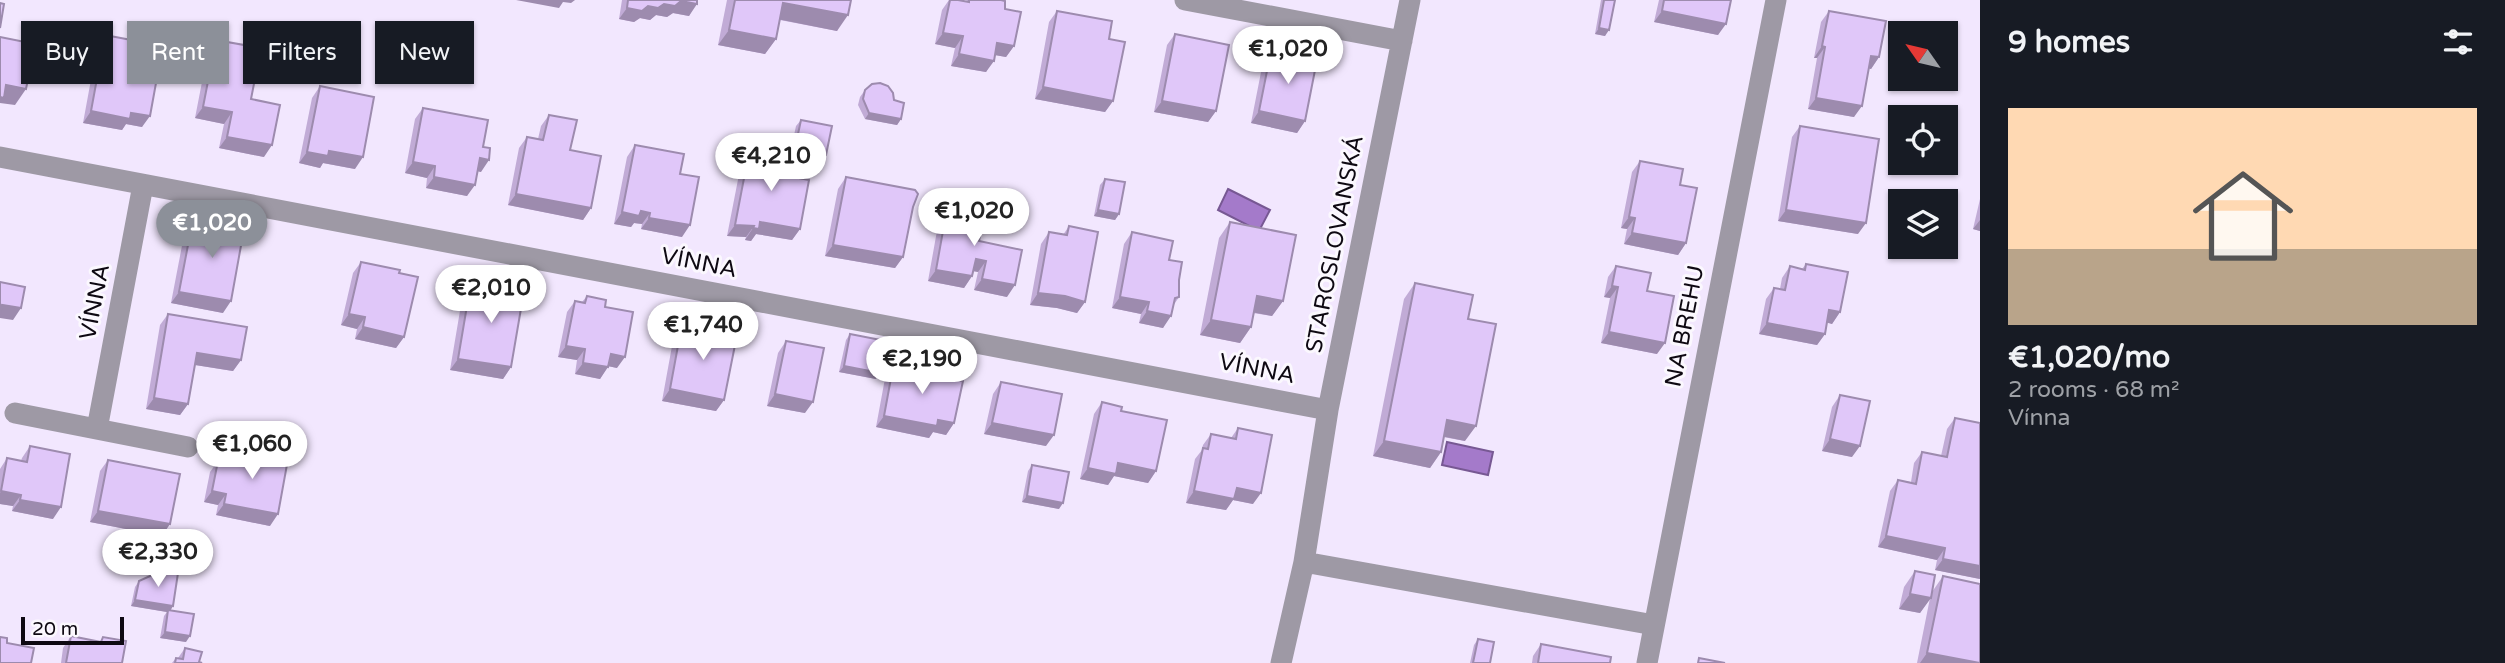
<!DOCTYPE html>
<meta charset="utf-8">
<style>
body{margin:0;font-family:"Varela Round",sans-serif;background:#242831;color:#f1f3f6;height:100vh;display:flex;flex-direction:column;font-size:26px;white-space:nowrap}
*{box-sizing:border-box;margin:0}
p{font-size:23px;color:#9ea1a6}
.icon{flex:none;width:38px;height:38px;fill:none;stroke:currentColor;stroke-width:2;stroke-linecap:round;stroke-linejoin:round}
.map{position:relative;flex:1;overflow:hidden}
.side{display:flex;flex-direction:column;background:#171b24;width:525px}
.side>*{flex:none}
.hud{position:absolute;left:21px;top:21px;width:665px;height:63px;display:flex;gap:14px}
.needle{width:46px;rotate:304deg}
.fabs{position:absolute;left:1888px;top:21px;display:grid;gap:14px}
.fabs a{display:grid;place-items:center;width:70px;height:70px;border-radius:0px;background:#171b24;box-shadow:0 2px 5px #0004;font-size:35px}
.scale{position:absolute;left:21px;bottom:18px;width:103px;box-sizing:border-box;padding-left:7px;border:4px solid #0e0912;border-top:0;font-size:19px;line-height:24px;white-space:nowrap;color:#0e0912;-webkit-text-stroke:5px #fbf8fe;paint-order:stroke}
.price{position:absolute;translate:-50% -60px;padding:0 16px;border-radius:24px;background:#fff;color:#222;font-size:23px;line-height:46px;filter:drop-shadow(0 2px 4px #0008)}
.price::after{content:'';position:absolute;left:50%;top:42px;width:21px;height:16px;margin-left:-10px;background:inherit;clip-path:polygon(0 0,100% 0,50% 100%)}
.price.active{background:#8c9099;color:#fff}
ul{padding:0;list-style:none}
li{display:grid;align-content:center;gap:14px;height:371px;padding:0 28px}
li span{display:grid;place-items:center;height:217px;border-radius:0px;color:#555}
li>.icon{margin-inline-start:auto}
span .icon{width:126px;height:126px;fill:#fffc;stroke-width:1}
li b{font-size:30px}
h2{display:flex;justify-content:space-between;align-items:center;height:84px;padding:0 28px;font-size:30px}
.pill{padding:0 24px;border-radius:0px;background:#171b24;box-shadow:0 2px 5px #0004;font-size:24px;line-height:63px}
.pill.active{background:#8c9099;color:#fff}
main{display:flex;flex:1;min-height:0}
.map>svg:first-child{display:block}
</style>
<main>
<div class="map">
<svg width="1980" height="663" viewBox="0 0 1980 663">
<rect width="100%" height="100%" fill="#f2e7fe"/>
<path fill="#a47aca" stroke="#775893" stroke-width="2" d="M1228,189l42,21 -11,21 -41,-21z
M1447,442l46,10 -5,23 -46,-10z"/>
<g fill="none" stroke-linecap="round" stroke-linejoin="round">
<path stroke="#9e99a5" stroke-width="21" d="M1185,0l217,41
M1410,0l-82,410 -24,152 350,63
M0,157l1328,253
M15,413l173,34
M97,429l46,-244
M1281,663l23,-101
M1647,663l129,-663"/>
</g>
<path fill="#c1abd6" d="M622,0h75l-8,16 -16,-3 -6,4 -11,-2 -6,5 -10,-2 -6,4 -15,-3z
M727,0h124l-14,31 -57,-11 -4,19 -11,15 -47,-9z
M949,0l17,1 1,-1h34l13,46 -8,11 -11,-2 -9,17 -35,-6 4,-18 -20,-4 7,-34z
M1601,0h14l-10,36 -10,-2z
M1659,0h72l-13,35 -64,-13z
M1057,11l52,28 4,62 -8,11 -70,-13 14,-77z
M1829,11l50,46 -8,12 -2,-1 -15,49 -46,-8 9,-51h-3l7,-36z
M1175,34l41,77 -8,11 -54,-10 13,-67z
M105,35l56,18 2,20 -7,10 -14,44 -16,-3 -4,6 -39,-7 14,-76z
M216,40l48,117 -45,-9 5,-24 -29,-6 13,-67z
M1271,51l34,70 -8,12 -46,-10 12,-61z
M320,86l35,83 -32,-6 -3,5 -21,-5 13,-65z
M865,90l29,10 7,19 -4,6 -32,-6 -7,-14 2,-8z
M423,108l60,39 -2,25 -3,-1 -11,25 -41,-8 1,-10 -22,-5 10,-54z
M549,115l21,35 21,58 -8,12 -75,-15 11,-57 8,-11 11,2 3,-13z
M801,120l20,41 -31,-7 6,-28z
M1800,126l58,108 -80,-13 14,-84z
M635,145l45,29 2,63 -41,-8 1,-5 -8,-1 -3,4 -17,-3 13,-67z
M750,147l33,28 17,54 -8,11 -36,-6 -5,7 -6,-1 1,-3 -19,-1 15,-77z
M1640,161l40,24 6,58 -8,12 -54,-11 3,-15 -6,-1 11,-56z
M846,177l67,30 -10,50 -8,11 -70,-12 13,-67z
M1105,179l14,35 -4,6 -21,-4 6,-31z
M1980,199v32l-7,-2z
M948,203l31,38 28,56 -33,-7 4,-18 -5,-1 -1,5 -8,12 -36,-7 12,-67z
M193,219l30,94 -52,-10 14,-73z
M1230,222l53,79 -11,15 -19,-3 -2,14 -11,16 -40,-8 19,-97z
M1069,226l16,76 -8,11 -20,-5 -27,-3 11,-61 8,-12 14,3z
M1132,232l37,28 10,20v17l-6,9 -10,22 -24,-5 2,-9 -29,-6 12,-64z
M361,262l43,75 -8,11 -41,-9 2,-10 -16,-4 12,-52z
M1806,264l34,48 -8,12 -5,-2 -2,12 -8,11 -58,-11 7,-35 8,-11 6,1 2,-11 8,-12 12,3z
M1616,266l31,25 10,63 -56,-11 9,-45 -6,-1 4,-20z
M471,282l40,85 -8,12 -53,-9 13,-77z
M1415,283l53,36 -3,122 -22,-4 -2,15 -11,16 -57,-12 31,-157z
M587,296l18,11 12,61 -9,-2 -8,13 -25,-5 2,-14 -19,-3 9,-45 8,-11 7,1z
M168,314l73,46 -8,11 -38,-6 -7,39 -8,11 -34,-6 14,-84z
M682,324l36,13 6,63 -8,11 -54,-10 12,-66z
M850,334l26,45 -37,-7 7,-32z
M786,341l19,72 -38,-7 11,-53z
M894,362l39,13 21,48 -8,12 -13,-3 -4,6 -53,-11 10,-54z
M1001,382l45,64 -62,-12 9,-40z
M1840,395l12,62 -30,-6 10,-44z
M1102,402l54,69 -8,12 -34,-7 -6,9 -28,-6 14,-65z
M1955,418l25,161 -45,-9 2,-10 -59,-13 12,-56 8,-11 13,2 3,-19 8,-11 19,4 6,-27z
M1238,428l15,76 -20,-4 -7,10 -40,-7 9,-44 7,-9 1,-5 8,-11 20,4z
M30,446l23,73 -41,-8 1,-5 -13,-2v-35l7,-11 14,3 1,-3z
M234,449l36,77 -54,-11 2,-10 -14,-3 6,-30 8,-11 8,1z
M108,460l54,76 -72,-14 10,-51z
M1032,465l27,44 -37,-7 6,-31z
M1915,571l17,21 11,-16 37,87h-63l13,-65 -10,15 -21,-4 5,-22z
M139,581l34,25 -3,4 16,32 -26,-4 4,-22 3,-4 -36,-6 4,-19z
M71,636l29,6 3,-5 19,26h-61l2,-15z
M1478,639l12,24h-20l4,-18z
M1541,644l69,19h-78l1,-7z
M185,648l14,14 3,1h-30l4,-5h2z"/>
<path fill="#9d8bae" d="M516,0h59l-4,3 -8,-1 -4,6z
M681,1l16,3 -8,12 -16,-3 -6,4 -11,-2 -6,5 -10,-2 -6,4 -15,-3 8,-11 21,-2z
M783,3l65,12 -11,16 -65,-13z
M1662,11l64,13 -8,11 -64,-13z
M1599,28l10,2 -4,6 -10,-2z
M729,30l47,9 -11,15 -47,-9z
M943,33l20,3 -8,12 -20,-4z
M997,43l17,3 -8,11 -17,-3z
M1822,46l3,1 -8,11h-3z
M959,54l35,7 -8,11 -35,-6z
M1871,56l8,1 -8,12 -8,-2z
M158,72l5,1 -8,12z
M6,85l20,4 -11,16 -15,-2v-10z
M1043,87l70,14 -8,11 -70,-13z
M1816,98l46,8 -8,11 -46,-8z
M1162,101l54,10 -8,11 -54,-10z
M203,107l29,5 -8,12 -29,-6z
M91,111l40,2 19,3 -8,11 -16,-3 -4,6 -39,-7z
M1259,111l46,10 -8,12 -46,-10z
M869,113l32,6 -4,6 -32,-6z
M227,137l45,8 -8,12 -45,-9z
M795,148l31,7 -5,6 -31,-7z
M329,151l34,6 -8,12 -32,-6 -3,5 -21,-5 8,-11z
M480,158l9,2 -8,12 -9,-2z
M413,162l22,4 -8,12 -22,-5z
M434,177l41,8 -8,11 -41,-8z
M516,194l75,14 -8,12 -75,-15z
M1098,210l21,4 -4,6 -21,-4z
M1786,210l80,13 -8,11 -80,-13z
M641,211l9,2 -8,11 -8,-1 -3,4 -17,-3 8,-12z
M1629,217l6,1 -8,11 -6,-1z
M649,218l41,7 -8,12 -41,-8z
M1980,220v11l-7,-2z
M760,222l40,7 -8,11 -36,-6 -5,7 -6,-1 8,-12z
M735,225l19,1 -8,11 -19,-1z
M1632,233l54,10 -8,12 -54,-11z
M833,245l70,12 -8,11 -70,-12z
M976,259l10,2 -8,11 -10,-2z
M936,270l36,6 -8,12 -36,-7z
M982,279l33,6 -8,12 -33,-7z
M1612,286l6,1 -8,11 -6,-1z
M179,292l52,9 -8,12 -52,-10z
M1038,293l27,3 20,6 -8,11 -20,-5 -27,-3z
M1257,296l26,5 -11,15 -26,-5z
M1120,297l29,5 -8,12 -29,-6z
M2,305l19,3 -8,12 -13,-2v-10z
M1829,310l11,2 -8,12 -11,-3z
M1147,311l24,5 -8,12 -24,-5z
M349,314l16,3 -8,12 -16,-4z
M1211,320l40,7 -11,16 -40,-8z
M1767,323l58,11 -8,11 -58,-11z
M363,327l41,10 -8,11 -41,-9z
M1609,332l56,11 -8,11 -56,-11z
M566,346l19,3 -8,11 -19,-3z
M197,353l44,7 -8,11 -44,-7z
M611,354l14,3 -8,11 -14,-3z
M458,359l53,8 -8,12 -53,-9z
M583,363l25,4 -8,12 -25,-5z
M844,366l36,7 -4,6 -37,-7z
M670,389l54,11 -8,11 -54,-10z
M775,394l38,8 -8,11 -38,-7z
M154,398l34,6 -8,11 -34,-6z
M884,416l54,4 16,3 -8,12 -13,-3 -4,6 -53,-11z
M1447,420l29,6 -11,15 -29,-6z
M992,423l62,12 -8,11 -62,-12z
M1830,439l30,7 -8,11 -30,-6z
M1384,441l57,11 -11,16 -57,-12z
M1118,463l38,8 -8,12 -34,-7 -6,9 -28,-6 8,-11z
M1237,488l24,5 -8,11 -20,-4 -7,10 -40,-7 8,-12z
M1,491l20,4 -8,11 -13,-2v-11z
M212,491l14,3 -8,11 -14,-3z
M1027,496l36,7 -4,6 -37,-7z
M20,500l41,7 -8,12 -41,-8z
M224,504l54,10 -8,12 -54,-11z
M98,511l72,13 -8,12 -72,-14z
M1886,536l59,12 -8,12 -59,-13z
M1943,559l37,7v13l-45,-9z
M1910,594l21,4 -11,15 -21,-4z
M135,600l38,6 -4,7 -1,-3 -1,2 -36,-6z
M165,632l25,4 -4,6 -26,-4z
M1927,653l53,10h-60z"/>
<path fill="#e0c7f9" stroke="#9d8bae" stroke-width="2" d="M628,0h69v4l-16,-3 -6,5 -11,-2 -6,4 -10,-2 -6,5 -15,-3z
M735,0h116l-3,15 -65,-12 -7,36 -47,-9z
M950,0h8l11,2v-2h32l4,1v8l16,3 -7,34 -17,-3 -3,18 -35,-7 4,-18 -20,-3z
M1604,0h11l-6,30 -10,-2z
M1664,0h67l-5,24 -64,-13z
M0,3l4,1 -4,24z
M1057,11l55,10 -3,18 16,3 -12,59 -70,-14z
M1829,11l57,10 -7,36 -8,-1 -9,50 -46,-8 9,-51 -3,-1z
M1175,34l54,11 -13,66 -54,-10z
M105,35l58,11 -2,7 5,1 -3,19 -5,-1 -8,44 -19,-3 -1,6 -39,-8z
M0,37l35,7 -9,45 -20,-4 -2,13 -4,-1z
M216,40l45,8 -10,51 29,6 -8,40 -45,-8 5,-25 -29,-5z
M1271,51l46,9 -12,61 -46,-10z
M880,83l8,3 5,7 1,7 10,3 -3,16 -32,-6 -6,-14 2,-9 7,-6z
M320,86l54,11 -11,60 -34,-6 -1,5 -21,-4z
M423,108l65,12 -5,27 7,1 -1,12 -9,-2 -5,27 -41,-8 1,-11 -22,-4z
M549,115l28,5 -7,30 31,6 -10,52 -75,-14 11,-57 16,3z
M801,120l31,6 -6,29 -31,-7z
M1800,126l79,13 -13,84 -80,-13z
M635,145l49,9 -4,20 19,3 -9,48 -41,-7 1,-5 -9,-2 -2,5 -17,-4z
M750,147l37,8 -4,20 26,5 -9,49 -40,-7 -1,7 -6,-1 1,-2 -19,-1z
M1640,161l43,8 -3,16 17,3 -11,55 -54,-10 3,-15 -6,-1z
M846,177l69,13 3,4 -5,13 -10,50 -70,-12z
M1105,179l20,3 -6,32 -21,-4z
M948,203l37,7 -6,31 43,9 -7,35 -33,-6 4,-18 -10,-2 -4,17 -36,-6z
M193,219l51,10 -13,72 -52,-9z
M1230,222l66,13 -13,66 -26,-5 -6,31 -40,-7z
M1069,226l29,6 -13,70 -20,-6 -27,-3 11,-61 18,3z
M1132,232l41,9 -4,19 13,2 -3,18v17l-4,1 -4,18 -24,-5 2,-9 -29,-5z
M361,262l39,8 -1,3 19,4 -14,60 -41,-10 2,-10 -16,-3z
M1806,264l42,8 -8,40 -11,-2 -4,24 -58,-11 7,-35 11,2 5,-24 15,4z
M1616,266l35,7 -4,18 27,5 -9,47 -56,-11 9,-45 -6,-1z
M0,282l25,5 -4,21 -19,-3 -2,9z
M471,282l53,9 -13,76 -53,-8z
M1415,283l58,12 -5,24 28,5 -20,102 -29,-6 -6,32 -57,-11z
M587,296l19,4 -1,7 28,5 -8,45 -14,-3 -3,13 -25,-4 2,-14 -19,-3 9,-45 10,2z
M168,314l79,13 -6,33 -44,-7 -9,51 -34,-6z
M682,324l37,6 -1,7 18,3 -12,60 -54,-11z
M850,334l36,7 -6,32 -36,-7z
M786,341l38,7 -11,54 -38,-8z
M894,362l40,7 -1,6 30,6 -9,42 -16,-3 -1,6 -53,-10z
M1001,382l61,12 -8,41 -62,-12z
M1840,395l30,6 -10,45 -30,-7z
M1102,402l20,5 -1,4 46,9 -11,51 -38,-8 -2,11 -28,-6z
M1955,418l25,5v143l-37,-7 2,-11 -59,-12 12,-56 18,4 6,-32 25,5z
M1238,428l34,7 -11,58 -24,-5 -3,11 -40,-8 9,-43 5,1 3,-15 25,5z
M30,446l40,8 -9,53 -41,-7 1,-5 -20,-4 6,-33 20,4z
M234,449l54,10 -10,55 -54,-10 2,-10 -14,-3 6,-30 13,3z
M108,460l72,14 -10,50 -72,-13z
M1032,465l37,7 -6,31 -36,-7z
M161,571l17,2 -5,33 -38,-6 4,-19z
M1915,571l20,4 -4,23 -21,-4z
M1943,576l37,8v79l-53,-10z
M168,610l26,4 -4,22 -25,-4z
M71,636l30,6 2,-5 23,4 -4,22h-56z
M0,637l7,1v5l27,5 -3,15h-31z
M1478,639l16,3 -4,21h-17z
M1541,644l70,13 -1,6h-72z
M185,648l17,4 -3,10 3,1h-27l1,-5 7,1z
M1699,658l26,5h-27z"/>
<g text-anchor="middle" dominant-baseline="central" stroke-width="6" stroke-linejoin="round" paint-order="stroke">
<g font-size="23" fill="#0e0912" stroke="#fbf8fe">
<text transform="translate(1335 244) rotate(-79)">STAROSLOVANSKÁ</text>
<text transform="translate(699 263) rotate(11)">VÍNNA</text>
<text transform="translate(95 302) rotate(-79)">VÍNNA</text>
<text transform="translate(1685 326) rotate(-79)">NA BREHU</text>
<text transform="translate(1257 369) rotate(11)">VÍNNA</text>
</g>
</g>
</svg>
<div class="fabs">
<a><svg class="needle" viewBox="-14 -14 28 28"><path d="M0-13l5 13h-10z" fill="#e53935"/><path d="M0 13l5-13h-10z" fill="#9ea1a6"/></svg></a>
<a><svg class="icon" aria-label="locate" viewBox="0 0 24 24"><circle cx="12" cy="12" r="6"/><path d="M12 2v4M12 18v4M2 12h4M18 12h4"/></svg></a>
<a><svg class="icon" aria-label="layers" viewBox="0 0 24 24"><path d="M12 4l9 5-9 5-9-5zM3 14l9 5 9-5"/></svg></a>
</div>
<div class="scale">20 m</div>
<b class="price" style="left:1288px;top:86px">€1,020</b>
<b class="price" style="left:771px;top:193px">€4,210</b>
<b class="price" style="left:974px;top:248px">€1,020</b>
<b class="price active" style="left:212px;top:260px">€1,020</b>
<b class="price" style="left:491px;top:325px">€2,010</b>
<b class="price" style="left:703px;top:362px">€1,740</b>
<b class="price" style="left:922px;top:396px">€2,190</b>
<b class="price" style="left:252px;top:481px">€1,060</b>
<b class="price" style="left:158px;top:589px">€2,330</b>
<div class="hud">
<a class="pill">Buy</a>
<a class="pill active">Rent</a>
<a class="pill">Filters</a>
<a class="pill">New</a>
</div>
</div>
<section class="side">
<h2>9 homes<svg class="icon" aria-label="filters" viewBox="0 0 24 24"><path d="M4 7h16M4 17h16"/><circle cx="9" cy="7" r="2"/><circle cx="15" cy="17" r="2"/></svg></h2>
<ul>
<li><span style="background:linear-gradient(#ffd9b3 65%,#b9a48a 0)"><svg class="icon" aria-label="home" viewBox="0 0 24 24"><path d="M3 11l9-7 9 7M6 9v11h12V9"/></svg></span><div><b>€1,020/mo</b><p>2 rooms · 68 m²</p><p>Vínna</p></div></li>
</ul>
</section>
</main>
